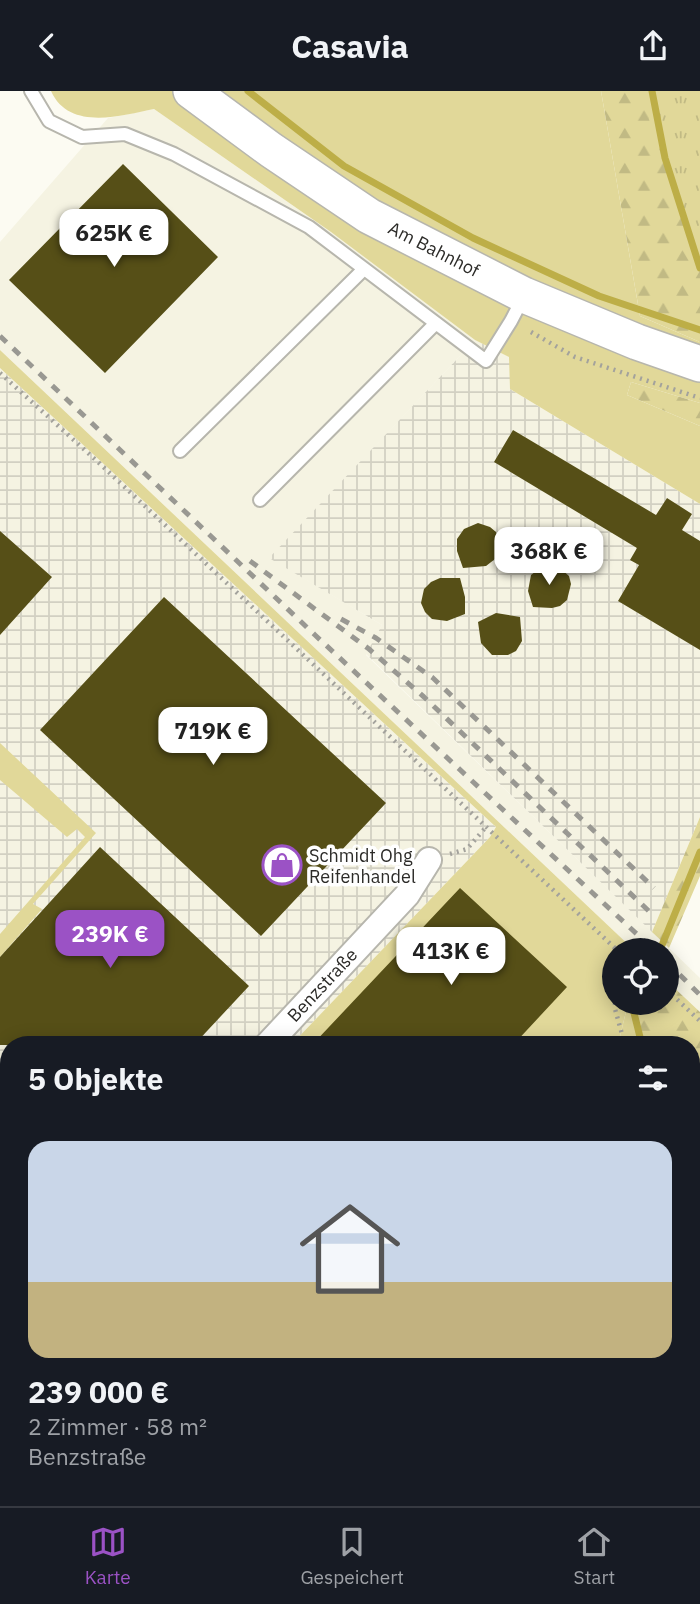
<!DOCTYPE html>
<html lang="de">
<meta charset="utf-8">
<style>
body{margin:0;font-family:"IBM Plex Sans",sans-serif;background:#20242c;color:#f1f3f6;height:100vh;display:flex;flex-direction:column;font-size:26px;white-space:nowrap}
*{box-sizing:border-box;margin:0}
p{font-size:23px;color:#9ea1a6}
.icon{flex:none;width:38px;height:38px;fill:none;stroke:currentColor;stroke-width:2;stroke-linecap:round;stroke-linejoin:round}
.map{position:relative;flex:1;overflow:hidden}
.panel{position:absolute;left:0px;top:945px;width:700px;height:471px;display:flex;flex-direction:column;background:#171b24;border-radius:28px 28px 0 0;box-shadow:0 4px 18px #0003}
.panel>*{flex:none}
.buttons{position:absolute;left:602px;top:847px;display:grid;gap:14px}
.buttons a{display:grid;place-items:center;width:77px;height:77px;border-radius:50%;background:#171b24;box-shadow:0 4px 18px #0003;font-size:35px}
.price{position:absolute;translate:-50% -60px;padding:0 16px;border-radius:14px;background:#fff;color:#222;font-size:23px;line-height:46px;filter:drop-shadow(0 2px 4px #0008)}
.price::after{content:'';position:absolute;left:50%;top:42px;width:21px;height:16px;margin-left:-10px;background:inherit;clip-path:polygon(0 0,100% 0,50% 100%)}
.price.current{background:#9b52c5;color:#fff}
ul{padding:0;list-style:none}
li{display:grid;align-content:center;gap:14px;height:371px;padding:0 28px}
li+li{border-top:2px solid #363941}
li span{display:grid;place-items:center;height:217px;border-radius:21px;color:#555}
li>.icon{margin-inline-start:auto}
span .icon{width:126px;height:126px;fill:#fffc;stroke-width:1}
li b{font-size:30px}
h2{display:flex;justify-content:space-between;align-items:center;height:84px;padding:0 28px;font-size:30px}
header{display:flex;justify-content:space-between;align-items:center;height:91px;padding:0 28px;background:#171b24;font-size:32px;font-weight:800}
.dock{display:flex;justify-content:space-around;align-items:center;height:98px;border-top:2px solid #363941;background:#171b24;font-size:19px;color:#9ea1a6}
.dock a{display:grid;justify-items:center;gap:4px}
.dock .current{color:#9b52c5}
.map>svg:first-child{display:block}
</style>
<header><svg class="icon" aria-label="back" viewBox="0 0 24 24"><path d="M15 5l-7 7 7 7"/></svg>Casavia<svg class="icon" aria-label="share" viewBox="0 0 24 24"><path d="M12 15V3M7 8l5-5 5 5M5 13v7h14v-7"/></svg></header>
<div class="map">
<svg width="700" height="1415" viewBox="0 0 700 1415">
<defs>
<pattern id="industrial-grid" width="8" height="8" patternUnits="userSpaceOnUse" patternTransform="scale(1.75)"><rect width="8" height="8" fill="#f5f3e2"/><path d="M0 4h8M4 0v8" fill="none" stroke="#d2d0c2"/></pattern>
<pattern id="forest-firs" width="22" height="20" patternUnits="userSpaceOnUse" patternTransform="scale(1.75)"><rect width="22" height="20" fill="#e1d899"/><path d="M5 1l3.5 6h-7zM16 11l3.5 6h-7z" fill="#c1ba84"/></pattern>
<pattern id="park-tufts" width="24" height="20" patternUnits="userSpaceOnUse" patternTransform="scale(1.75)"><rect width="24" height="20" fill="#e1d899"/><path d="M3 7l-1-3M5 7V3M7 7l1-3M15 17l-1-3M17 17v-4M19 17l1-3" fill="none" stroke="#c1ba84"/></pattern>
</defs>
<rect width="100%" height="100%" fill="#fcfbf2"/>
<path fill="#f5f3e2" d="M154,18l177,123 144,108 -205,218 112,67 -16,30 334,323v34l-33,-31v-31h-33l-634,-600v-108l108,-124z"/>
<path fill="url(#industrial-grid)" d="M475,249l35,17v32l190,115v313l-48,115 -286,-278 16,-29 -113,-67z
M0,277l496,459 -6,10 -199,208h-282v294l-9,9z
M0,1313l9,9v85h85l8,8h-102z"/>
<path fill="#e1d899" d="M51,0h550l39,225 60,26v61l-69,-21 -4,13 73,31v78l-190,-115 -1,-32 -34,-17 -144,-108 -177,-123c-34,7 -85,22 -103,-18z
M0,259l634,600h-20v53h14l-10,42h-327l199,-208 6,-10 -496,-459z
M0,652l96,90 -63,71 9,5 -42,48v-23l85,-97 -8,-8 -10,8 -67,-57z
M9,1248v74l-9,-9v-56z
M94,1407h96l-8,8h-80z"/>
<path fill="url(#forest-firs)" d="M601,0h99v251l-60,-26z
M631,291l69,21v23l-73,-31z
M700,726v59l-31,72 -17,-16z
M667,890l33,31v494h-518l8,-8h501v-453h-73l10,-42h39z"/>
<path fill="url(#park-tufts)" d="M653,0h47v177l-51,-149z"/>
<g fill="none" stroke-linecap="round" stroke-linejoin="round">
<path stroke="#bdae47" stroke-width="7" d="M248,0l96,75 129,72 126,58 101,34
M652,0l13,67 35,110
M660,859l40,-98
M636,912l-3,6 9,36
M691,1038l9,10"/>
</g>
<path fill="#564f17" d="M123,73l95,93 -113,116 -96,-93z
M513,339l143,85 11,-17 25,16 -10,16 18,11v109l-82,-49 21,-36 -9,-5 7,-12 -143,-86z
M478,432l12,4 6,5 4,12 -1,7 -4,8 -9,7 -23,2 -6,-17v-12l7,-10z
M0,440l52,46 -52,58z
M544,474l16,3 9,8 2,8 -4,16 -7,6 -8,2 -19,-1 -5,-16 3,-16z
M440,487h20l5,19v17l-18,7 -15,-2 -7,-7 -4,-9 3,-14 7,-7z
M164,506l222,206 -125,133 -221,-206z
M496,522l24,4 2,24 -6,10 -8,4h-16l-11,-12 -3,-21z
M100,756l149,139 -55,59h-194v-88z
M460,797l107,99 -54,58h-201z"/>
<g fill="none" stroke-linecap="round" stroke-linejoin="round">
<g stroke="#b7b6ad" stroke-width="16">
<path id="lane" d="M31,0l18,30 33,16 43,-3 49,20 135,73 177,134 25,-40 12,-23
M180,360l184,-182
M260,409l176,-177
M0,1257l9,8"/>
</g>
<g stroke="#b7b6ad" stroke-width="28">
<path id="street" d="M267,954l140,-150 22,-35
M0,1162l9,8
M0,1237l9,-9"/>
</g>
<g stroke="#b7b6ad" stroke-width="38">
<path id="secondary" d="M191,0l80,59 98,66 155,79 113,47 63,22"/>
</g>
<path stroke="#a3a29c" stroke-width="4.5" stroke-dasharray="2 5" stroke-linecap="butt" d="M531,241l44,25 125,41
M0,282l98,89 519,488
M450,763l17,-5 19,-22
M667,899l33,31
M615,912v6l10,36
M691,1064l9,9"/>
<use href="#lane" stroke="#fff" stroke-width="12"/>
<use href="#street" stroke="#fff" stroke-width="24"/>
<use href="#secondary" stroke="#fff" stroke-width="35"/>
<path stroke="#999892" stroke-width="5" stroke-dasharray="9 9" stroke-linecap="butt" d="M0,245l315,299 339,315
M250,470l119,88 55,48 229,218
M341,528l35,19 57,40 221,210
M667,871l33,33"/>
</g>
<defs>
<g id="shop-ring" transform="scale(2.0125)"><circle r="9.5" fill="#fff" stroke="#9b52c5" stroke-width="1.5"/><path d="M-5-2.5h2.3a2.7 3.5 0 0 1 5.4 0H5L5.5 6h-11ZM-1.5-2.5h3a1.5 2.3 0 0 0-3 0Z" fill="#9b52c5"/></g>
</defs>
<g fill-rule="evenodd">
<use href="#shop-ring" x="282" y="774"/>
</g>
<g text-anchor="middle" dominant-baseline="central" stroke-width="7" stroke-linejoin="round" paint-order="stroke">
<g font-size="18" fill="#2c2b28" stroke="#fff">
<text transform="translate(434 158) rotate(27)">Am Bahnhof</text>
<text transform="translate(322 894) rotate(-47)">Benzstraße</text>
</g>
<g font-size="18" fill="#2c2b28" stroke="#fff" text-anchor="start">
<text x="309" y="764">Schmidt Ohg<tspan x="309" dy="21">Reifenhandel</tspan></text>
</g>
</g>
</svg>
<div class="buttons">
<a><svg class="icon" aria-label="locate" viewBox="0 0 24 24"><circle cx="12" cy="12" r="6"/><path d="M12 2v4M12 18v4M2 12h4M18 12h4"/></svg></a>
</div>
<b class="price" style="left:114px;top:178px">625K €</b>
<b class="price" style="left:549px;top:496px">368K €</b>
<b class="price" style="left:213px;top:676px">719K €</b>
<b class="price current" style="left:110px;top:879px">239K €</b>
<b class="price" style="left:451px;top:896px">413K €</b>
<section class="panel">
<h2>5 Objekte<svg class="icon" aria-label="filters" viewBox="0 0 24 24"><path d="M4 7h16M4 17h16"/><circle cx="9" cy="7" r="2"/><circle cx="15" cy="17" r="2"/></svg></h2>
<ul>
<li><span style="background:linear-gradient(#c9d6e8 65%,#c2b280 0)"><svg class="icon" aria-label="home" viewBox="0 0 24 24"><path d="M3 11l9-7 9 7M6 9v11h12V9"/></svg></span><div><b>239 000 €</b><p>2 Zimmer · 58 m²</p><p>Benzstraße</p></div></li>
</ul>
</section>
</div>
<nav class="dock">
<a class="current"><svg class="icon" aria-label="map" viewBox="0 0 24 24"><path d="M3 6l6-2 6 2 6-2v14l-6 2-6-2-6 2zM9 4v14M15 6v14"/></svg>Karte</a>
<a><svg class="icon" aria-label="saved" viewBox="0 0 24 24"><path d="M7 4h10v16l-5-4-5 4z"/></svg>Gespeichert</a>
<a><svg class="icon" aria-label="home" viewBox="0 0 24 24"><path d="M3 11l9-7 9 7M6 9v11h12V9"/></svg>Start</a>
</nav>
